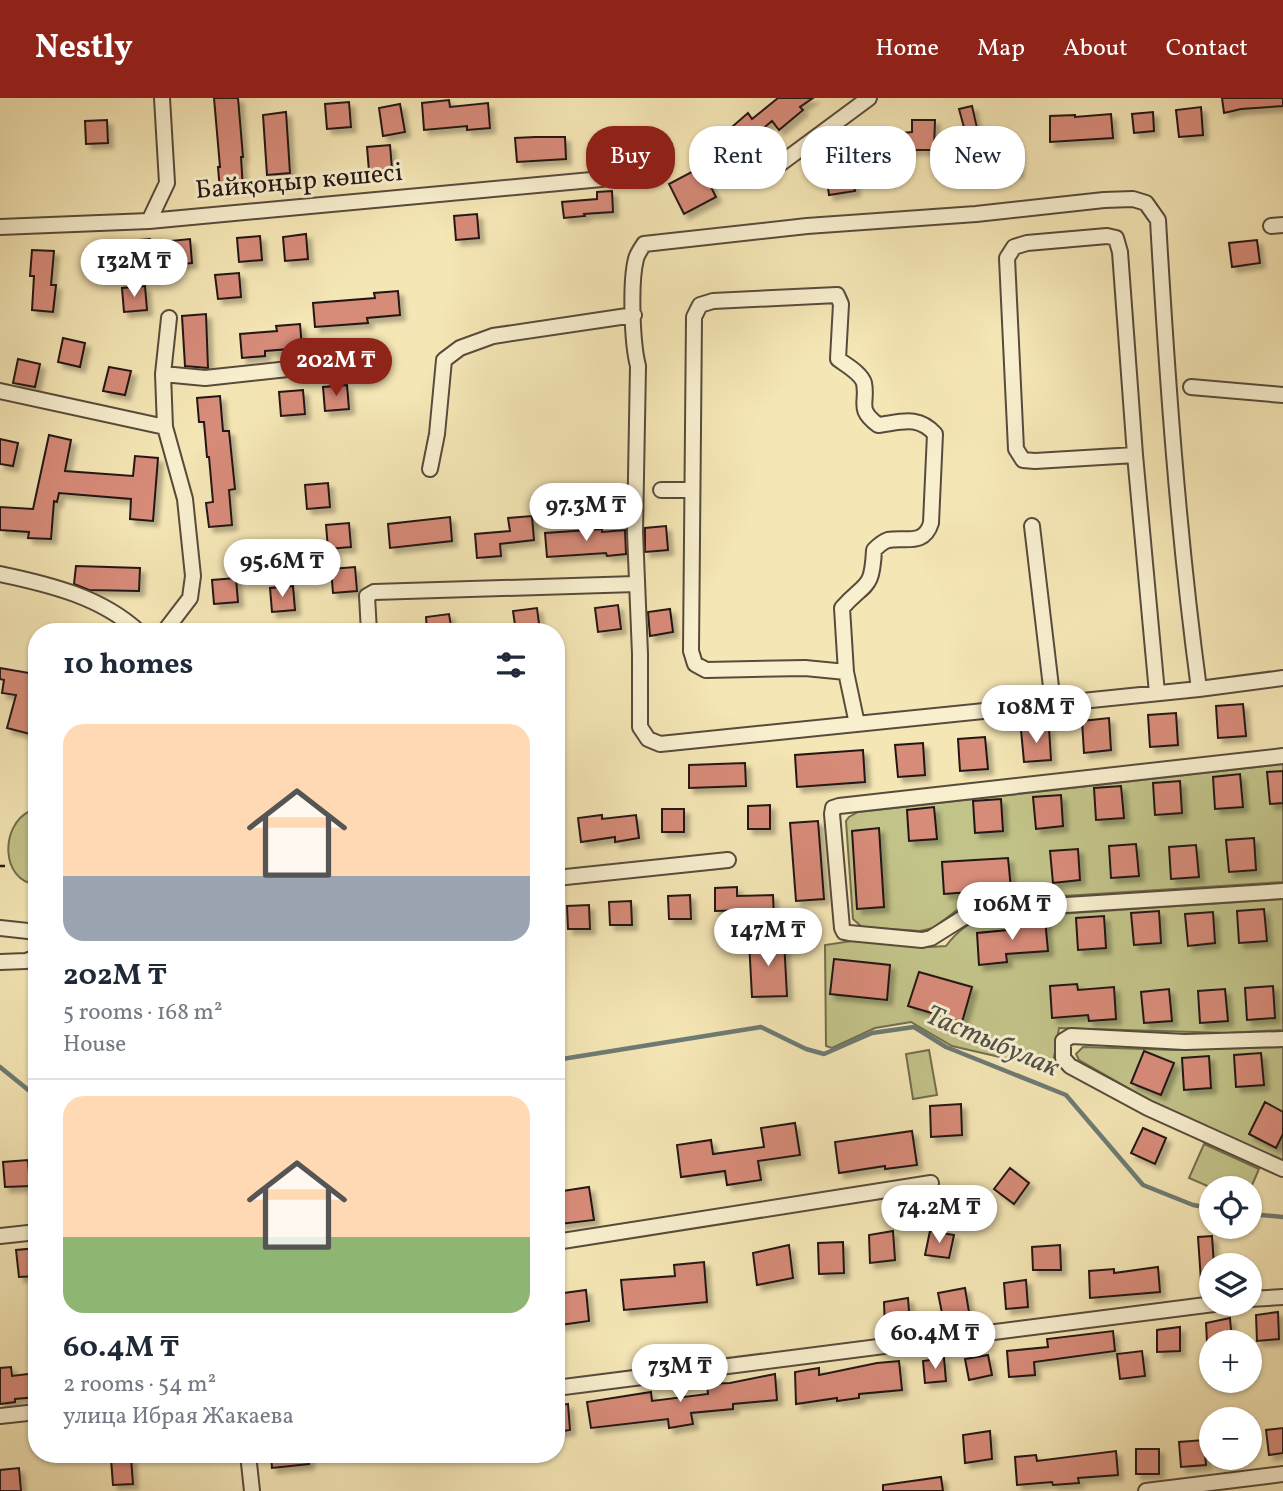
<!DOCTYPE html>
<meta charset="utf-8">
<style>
body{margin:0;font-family:Vollkorn,serif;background:#f2f2f3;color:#1f2937;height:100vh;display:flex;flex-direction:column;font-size:26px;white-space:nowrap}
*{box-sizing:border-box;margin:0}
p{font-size:23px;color:#747a83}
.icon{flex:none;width:38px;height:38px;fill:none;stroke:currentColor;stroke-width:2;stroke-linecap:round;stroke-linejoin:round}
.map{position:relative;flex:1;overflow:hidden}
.side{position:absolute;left:28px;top:525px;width:537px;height:840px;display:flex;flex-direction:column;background:#fff;border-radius:28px;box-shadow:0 2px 5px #0004}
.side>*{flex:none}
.hud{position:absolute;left:586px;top:28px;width:592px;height:63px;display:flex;gap:14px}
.fabs{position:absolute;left:1199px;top:1078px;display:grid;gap:14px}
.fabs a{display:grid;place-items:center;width:63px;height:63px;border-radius:50%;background:#fff;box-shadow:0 2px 5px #0004;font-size:35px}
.price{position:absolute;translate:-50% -60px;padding:0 16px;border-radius:24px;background:#fff;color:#222;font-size:23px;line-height:46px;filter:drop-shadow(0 2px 4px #0008)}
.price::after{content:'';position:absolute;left:50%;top:42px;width:21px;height:16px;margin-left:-10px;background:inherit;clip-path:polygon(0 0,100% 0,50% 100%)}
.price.current{background:#8f2418;color:#fff}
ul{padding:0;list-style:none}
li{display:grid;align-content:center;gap:14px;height:371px;padding:0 35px}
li+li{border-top:2px solid #e0e1e3}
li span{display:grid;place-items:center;height:217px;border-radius:21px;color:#555}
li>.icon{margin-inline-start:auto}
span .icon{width:126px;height:126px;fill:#fffc;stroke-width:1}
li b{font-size:30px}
h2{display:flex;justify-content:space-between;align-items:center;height:84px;padding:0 35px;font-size:30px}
.tag{padding:0 24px;border-radius:28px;background:#fff;box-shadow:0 2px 5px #0004;font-size:24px;line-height:63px}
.tag.current{background:#8f2418;color:#fff}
header{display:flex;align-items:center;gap:42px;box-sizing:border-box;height:98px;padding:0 35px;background:#8f2418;color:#fff}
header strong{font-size:33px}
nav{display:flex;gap:38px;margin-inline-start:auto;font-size:24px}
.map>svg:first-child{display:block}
</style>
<header>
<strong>Nestly</strong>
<nav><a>Home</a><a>Map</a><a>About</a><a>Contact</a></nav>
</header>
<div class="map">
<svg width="1283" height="1393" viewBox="0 0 1283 1393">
<defs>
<filter id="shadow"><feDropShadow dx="5" dy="5" stdDeviation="2" flood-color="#0004"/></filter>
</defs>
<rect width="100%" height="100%" fill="#f5e6b5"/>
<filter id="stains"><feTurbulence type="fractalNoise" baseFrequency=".00286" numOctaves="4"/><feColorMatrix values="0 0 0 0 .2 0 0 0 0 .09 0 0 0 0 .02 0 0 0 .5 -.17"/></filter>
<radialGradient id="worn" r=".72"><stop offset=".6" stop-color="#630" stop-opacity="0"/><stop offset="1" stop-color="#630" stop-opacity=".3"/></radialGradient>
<path fill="#c2c389" stroke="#736d4e" stroke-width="2" d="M1283,666v118l-300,19 -19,4 -31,23 -13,3 -58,-4 -9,-8 -7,-98 3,-4 9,-5z
M30,713l7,1v73c-37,-4 -37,-60 -7,-74z
M1283,801v131l-55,3 -169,-5 -7,41 -100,-23 -41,-24 -36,6 -43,20 -6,-2 -1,-101 33,-5 71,7 17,-1c9,-12 21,-23 36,-27z
M1083,949l92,3 108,-3v114l-132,-60 -72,-41 -3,-6z
M929,952l8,45 -24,4 -7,-45z
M1204,1046l55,25 -9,21v-2h-38l-23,-10z"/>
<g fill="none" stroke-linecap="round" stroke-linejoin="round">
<path stroke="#6d7b74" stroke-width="4.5" d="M556,962l205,-33 45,22 18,5 48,-21 42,-6 32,20 120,48 77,90 50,20 18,3
M0,969l37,30
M1250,1116l33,3"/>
</g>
<path fill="#d78b79" stroke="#241712" stroke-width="2" filter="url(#shadow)" d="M214,0h24l5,59h-2l2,32 -23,2 -2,-24h2z
M778,0h35l-13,9 3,3 -24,20 -7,-9 -25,21 -14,-16 15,-13 4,6z
M1222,0h61v8l-42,3 -17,4z
M449,2l1,7 38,-4 2,25 -23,2v-4l-43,4 -2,-27z
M349,4l2,25 -24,2 -2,-25z
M400,6l5,28 -22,4 -4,-28z
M972,8l5,22 -12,3 -6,-22z
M1201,9l2,28 -24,2 -3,-27z
M286,14l4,61 -23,2 -4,-60z
M1153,14l1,19 -20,2 -2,-19z
M1111,16l2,24 -63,4v-26l25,-1v2z
M107,22l1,23 -22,1 -1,-23z
M912,22h23l-1,30h-35l1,8 -15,2 -3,-25 30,-3z
M535,39h30l1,22 -49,3 -2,-24z
M1015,46l3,28 -19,2 -3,-28z
M390,47l2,24 -23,2 -2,-24z
M701,69l15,30 -32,17 -15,-30z
M852,71l3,22 -26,4 -3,-22z
M612,93l1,21 -29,2 1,2 -21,2 -2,-16 35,-3v-7z
M477,116l2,24 -23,2 -2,-24z
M306,136l2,25 -23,2 -2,-24z
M260,138l2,24 -23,2 -2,-24z
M150,141l1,4 39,-4 2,24 -24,2v-3l-39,3 -2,-24z
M1257,142l3,23 -28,4 -3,-24z
M32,152l22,1 -3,34h5l-3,27 -21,-2 2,-34h-4z
M239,175l2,24 -23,2 -3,-24z
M145,188l2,24 -23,2 -2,-24z
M398,193l2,24 -33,3 1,5 -53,4 -2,-24 62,-5 -1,-5z
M206,216l2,54 -23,-2 -3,-50z
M300,226l2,24 -37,3v5l-23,2 -2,-24 37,-3 -1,-5z
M63,240l22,5 -5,24 -22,-5z
M18,261l22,5 -5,23 -22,-4z
M109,269l22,4 -6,24 -22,-4z
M347,287l2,24 -24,2 -2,-24z
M303,292l2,24 -24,2 -2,-24z
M220,298l3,35h6l6,58 -6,1 3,35 -23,2 -3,-24 7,-1 -4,-45h-2l-3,-35h-5l-2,-24z
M49,337l22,5 -6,31 68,5 2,-20 23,2 -5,63 -23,-2 1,-20 -72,-6 -2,9 -3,-1 -3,38 -23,-1 1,-6 -29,-2v-23l33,2z
M0,341l18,4 -5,23 -13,-2z
M328,385l2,24 -23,2 -2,-24z
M532,418l2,24 -34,4 1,12 -24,2 -2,-24 35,-3 -2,-13z
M450,419l2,24 -62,7 -2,-24z
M349,425l2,24 -23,2 -2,-24z
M666,428l2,24 -23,2v-24z
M602,431v3l23,-2 1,24 -19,2 -1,-3 -59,4 -2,-24z
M257,445l2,24 -23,2 -2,-24z
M76,468l64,2 -1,23 -50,-1 -15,-6z
M355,469l2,24 -24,2 -2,-24z
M236,480l2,24 -24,2 -2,-24z
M293,488l2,24 -23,2 -2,-24z
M618,507l3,24 -23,3 -3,-24z
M537,510l3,24h-24l-3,-21z
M670,511l3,23 -23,4 -2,-24z
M449,516l3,18h-25l-1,-15z
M0,570l35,6 -6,37 8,2 -3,22 -27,-7 9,-33 -14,-2 2,-13 -4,-1z
M1243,606l3,32 -28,2 -2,-32z
M1176,615l2,32 -28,2 -2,-32z
M1109,620l2,32 -27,3 -2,-32z
M1049,630l2,32 -27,2 -3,-32z
M985,639l3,32 -28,2 -2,-32z
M923,645l2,32 -27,2 -3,-32z
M863,652l2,32 -68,5 -2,-32z
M745,665l1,23 -57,2v-23z
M1283,673v32l-13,1 -3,-32z
M1240,676l3,33 -28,2 -2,-32z
M1180,683l2,32 -27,2 -2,-32z
M1121,688l3,32 -28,2 -2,-32z
M1061,697l2,31 -27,3 -3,-32z
M1001,701l2,32 -28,2 -2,-32z
M770,707v24h-22v-23z
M934,709l3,32 -28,2 -2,-31z
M662,711h22v23h-22z
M602,717v4l34,-4 3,23 -24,4v-5l-34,5 -3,-24z
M818,723l6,78 -28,2 -6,-78z
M879,730l5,79 -27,2 -5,-78z
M1254,740l2,32 -27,2 -3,-32z
M1136,746l3,32 -28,2 -2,-32z
M1196,747l3,32 -28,2 -2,-32z
M1078,751l2,31 -27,3 -3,-32z
M1008,760l3,31 -67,5 -2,-32z
M737,789v9l36,-1 1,23 -22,1v-9l-37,1v-23z
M690,797l1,24h-22l-1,-23z
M631,803l1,24h-22l-1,-23z
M589,807l1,24h-22l-1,-23z
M1264,811l3,32 -28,2 -2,-32z
M1159,813l2,32 -27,2 -3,-32z
M1213,814l2,31 -27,3 -3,-32z
M1104,818l2,32 -28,2 -2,-32z
M1045,821l3,32 -42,3 1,8 -28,3 -2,-32 41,-4v-8z
M784,842l3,56 -35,1 -3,-56z
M834,861l56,6 -3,35 -57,-6z
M919,874l53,15 -10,35 -54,-16z
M1077,886l1,6 36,-3 2,32 -27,2 -1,-6 -36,3 -2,-32z
M1273,888l2,32 -28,2 -2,-32z
M1169,891l3,32 -28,2 -3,-31z
M1225,891l3,32 -28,2 -2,-32z
M1144,953l30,12 -13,32 -30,-12z
M1261,955l3,32 -28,2 -2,-32z
M1209,958l2,32 -27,2 -2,-32z
M1265,1004l18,10v22l-7,14 -27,-14z
M961,1006l1,31 -31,2 -1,-31z
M795,1025l5,32 -42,6 3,19 -34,5 -2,-14 -44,6 -4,-32 34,-5 2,14 51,-7 -3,-19z
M1143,1030l23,10 -11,26 -24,-11z
M912,1033l5,34 -32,4v-3l-46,7 -4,-31z
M28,1062l2,26 -25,1 -2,-25z
M1010,1070l19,15 -15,21 -20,-15z
M589,1089l5,33 -34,4 -4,-32z
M893,1133l2,29 -25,3 -1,-28z
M930,1133l24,4 -5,23 -24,-3z
M1212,1138l2,29h-3v30l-9,1 -4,-59z
M843,1144l1,31 -25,1 -1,-31z
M789,1147l4,33 -36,7 -4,-32z
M1060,1147l1,25h-28l-1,-23z
M37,1150v28l-18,1 -3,-27z
M704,1164l3,40 -83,8 -3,-30 54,-4 -1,-11z
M1158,1169l2,25 -70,6 -1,-27 25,-2v4z
M1026,1182l2,27 -22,2 -2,-26z
M965,1190l5,30 -26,5 -6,-30z
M586,1192l3,31 -29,4 -4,-31z
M908,1200l2,27 -25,4 -1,-27z
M1278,1214l1,27 -22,2 -1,-26z
M1230,1220l2,24h-25l-1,-19z
M1180,1229v24l-23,1v-22z
M1113,1233l2,20 -81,11 1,13 -26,2 -2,-26 41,-4 -1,-8z
M1142,1253l3,25 -25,3 -3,-25z
M988,1257l4,20 -23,5 -4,-21z
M944,1260l2,23 -21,2 -2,-22z
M899,1263l3,29 -43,4v4l-22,3v-3l-41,6 -1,-32 24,-4v7l58,-12z
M11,1269l1,9 25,-3v24l-22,2v3l-15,2v-36z
M775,1276l2,26 -44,4v5l-42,4 2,11 -24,4 -1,-9 -77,9 -4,-26 64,-10 1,9 56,-7 -1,-10 23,-1z
M568,1306l2,26 -14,2v-26z
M1283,1330v25l-14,2 -3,-25z
M990,1333l2,28 -27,4 -2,-28z
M1204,1342l2,25 -25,2 -2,-25z
M1136,1351h23v25h-23z
M1116,1353l2,24 -40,3 1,5 -26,2 -1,-3 -35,3 -2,-28 21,-2 1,6z
M271,1356h37l1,10 -37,4z
M131,1360l2,26 -20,1 -2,-26z
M19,1370l2,23h-21v-21z
M941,1379l2,14h-60v-6z"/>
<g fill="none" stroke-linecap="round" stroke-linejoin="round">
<g stroke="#584b3b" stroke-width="18">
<path id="minor" d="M765,77l104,-77
M149,123l18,-38 -5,-85
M1271,128l12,-1
M0,129l149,-6 453,-42
M163,276l42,4 129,-14
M1191,289l92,8
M0,293l165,36
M1135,357l-100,6 -12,-1 -7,-11 -9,-191 7,-11 13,-4 80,-7 9,2 4,14 15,203 22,238
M430,371l7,-35 7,-74 16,-12 33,-12 141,-21
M661,392h30
M1032,428l21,178
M0,476c48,10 102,23 139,58
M164,534l26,-34 3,-22 -8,-77 -20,-72 -2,-53 6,-56
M369,534l-2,-36 7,-4 262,-8
M846,574l-41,-4 -99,2 -11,-6 -4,-13 3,-334 6,-12 13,-4 124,-6 4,9 -3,55c8,6 23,14 26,24 4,21 -8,25 14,42 24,-3 40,-10 57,9l-4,89c-7,23 -25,14 -43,17 -6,2 -10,6 -14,10 -2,41 -8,31 -32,58l4,64 11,52
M1199,591c-21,-156 -32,-312 -41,-469l-12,-17 -13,-4 -29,1 -128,14 -169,12 -163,18c-3,5 -7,10 -8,15 -6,23 -4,84 2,107l-3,166 5,122v73l8,12 12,5 539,-55 84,-11
M1283,658l-444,50 -6,2 -1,6 10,114 2,4 5,1 73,7 9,-2 43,-27 309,-20
M556,780l172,-18
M0,830l37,4
M0,864l26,-1 11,-4
M1283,941l-98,3 -114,-6 -8,5v17l7,8 78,42 135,61
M0,1138l37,-4
M556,1144l375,-59
M1250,1201l33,-2
M556,1290l658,-84
M0,1318l37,-4
M248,1356l4,37
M1146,1393l137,-17"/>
</g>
<path stroke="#241712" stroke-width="2.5" stroke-dasharray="5 3.5" stroke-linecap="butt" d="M0,768h5"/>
<use href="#minor" stroke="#f8efcf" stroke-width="14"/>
</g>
<g text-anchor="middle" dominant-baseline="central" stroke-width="6" stroke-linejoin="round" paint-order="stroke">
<g font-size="26" fill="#241712" stroke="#f8efcf">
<text transform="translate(299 84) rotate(-5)">Байқоңыр көшесі</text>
</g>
<g font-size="28" font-style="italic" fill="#4f514b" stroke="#f8efcf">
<text transform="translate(992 944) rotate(23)">Тастыбулак</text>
</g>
</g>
<rect width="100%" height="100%" filter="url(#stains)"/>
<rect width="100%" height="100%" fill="url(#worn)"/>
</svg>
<div class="fabs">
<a><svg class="icon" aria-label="locate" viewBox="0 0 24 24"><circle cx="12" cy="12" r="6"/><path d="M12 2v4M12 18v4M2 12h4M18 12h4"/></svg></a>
<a><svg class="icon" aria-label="layers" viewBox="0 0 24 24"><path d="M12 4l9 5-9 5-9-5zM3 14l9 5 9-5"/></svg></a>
<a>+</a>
<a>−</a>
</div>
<b class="price" style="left:134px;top:201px">132M ₸</b>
<b class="price current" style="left:336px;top:300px">202M ₸</b>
<b class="price" style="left:586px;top:445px">97.3M ₸</b>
<b class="price" style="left:282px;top:501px">95.6M ₸</b>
<b class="price" style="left:1036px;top:647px">108M ₸</b>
<b class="price" style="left:1012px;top:844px">106M ₸</b>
<b class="price" style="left:768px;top:870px">147M ₸</b>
<b class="price" style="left:939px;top:1147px">74.2M ₸</b>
<b class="price" style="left:935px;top:1273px">60.4M ₸</b>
<b class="price" style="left:680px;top:1306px">73M ₸</b>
<div class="hud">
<a class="tag current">Buy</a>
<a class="tag">Rent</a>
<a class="tag">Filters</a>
<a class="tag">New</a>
</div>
<section class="side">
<h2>10 homes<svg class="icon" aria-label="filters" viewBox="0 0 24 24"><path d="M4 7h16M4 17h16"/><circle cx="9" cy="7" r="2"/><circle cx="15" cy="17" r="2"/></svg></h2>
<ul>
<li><span style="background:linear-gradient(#ffd9b3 70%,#9aa5b1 0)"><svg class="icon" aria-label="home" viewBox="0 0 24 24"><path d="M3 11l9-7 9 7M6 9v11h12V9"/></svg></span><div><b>202M ₸</b><p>5 rooms · 168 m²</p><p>House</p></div></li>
<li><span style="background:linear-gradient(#ffd9b3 65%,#8fb573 0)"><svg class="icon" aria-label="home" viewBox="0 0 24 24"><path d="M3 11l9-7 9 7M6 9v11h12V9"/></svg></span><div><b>60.4M ₸</b><p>2 rooms · 54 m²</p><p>улица Ибрая Жакаева</p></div></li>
</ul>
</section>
</div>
